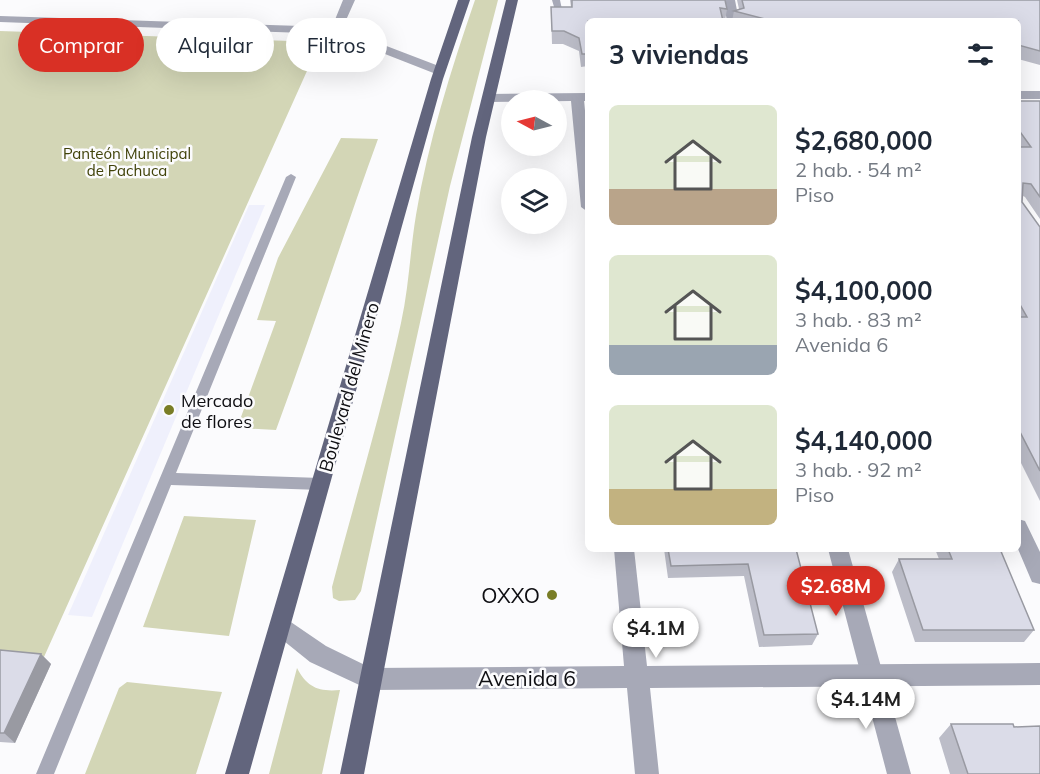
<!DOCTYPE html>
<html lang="es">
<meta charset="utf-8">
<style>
body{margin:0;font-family:Mulish,sans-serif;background:#f6f6f7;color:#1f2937;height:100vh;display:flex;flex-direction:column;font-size:22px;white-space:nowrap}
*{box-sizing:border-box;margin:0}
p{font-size:20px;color:#747a83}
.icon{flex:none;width:33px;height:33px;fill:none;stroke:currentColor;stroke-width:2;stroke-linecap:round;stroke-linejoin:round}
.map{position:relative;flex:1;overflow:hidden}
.side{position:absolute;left:585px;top:18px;width:436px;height:534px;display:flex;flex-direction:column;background:#fff;border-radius:9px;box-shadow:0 6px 24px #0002}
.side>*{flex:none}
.banner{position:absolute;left:18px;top:18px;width:477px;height:54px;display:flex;gap:12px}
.needle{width:39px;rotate:277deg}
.controls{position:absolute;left:501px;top:90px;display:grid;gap:12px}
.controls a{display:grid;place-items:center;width:66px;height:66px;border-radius:50%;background:#fff;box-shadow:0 6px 24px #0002;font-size:30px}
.price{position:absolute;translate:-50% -51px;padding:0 14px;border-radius:21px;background:#fff;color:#222;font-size:20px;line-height:39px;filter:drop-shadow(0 2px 3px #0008)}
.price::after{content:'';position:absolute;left:50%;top:36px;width:18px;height:14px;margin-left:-9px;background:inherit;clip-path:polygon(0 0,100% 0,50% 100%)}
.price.active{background:#d93025;color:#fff}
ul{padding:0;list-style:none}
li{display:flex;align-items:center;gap:18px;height:150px;padding:0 24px}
li span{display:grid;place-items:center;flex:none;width:168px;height:120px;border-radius:9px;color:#555}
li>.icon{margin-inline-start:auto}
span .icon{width:72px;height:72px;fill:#fffc;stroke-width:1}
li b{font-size:26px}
h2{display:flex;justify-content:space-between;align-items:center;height:72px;padding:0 24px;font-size:26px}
.pill{padding:0 21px;border-radius:27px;background:#fff;box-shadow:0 6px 24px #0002;font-size:21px;line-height:54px}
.pill.active{background:#d93025;color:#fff}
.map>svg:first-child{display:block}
</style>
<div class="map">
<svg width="1040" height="774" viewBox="0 0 1040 774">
<rect width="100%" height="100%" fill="#fbfbfd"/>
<path fill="#eff0fc" d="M249,205h16l-173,412 -24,-2z"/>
<path fill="#d3d6b6" d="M475,0h23l-48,186 -89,405 -6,9 -16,1 -6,-3 -1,-11c23,-88 50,-176 69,-264 8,-36 9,-72 15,-108 12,-73 35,-145 59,-215z
M0,31l320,11 -276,615 -44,-3z
M341,138l37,1c-35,96 -66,194 -102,291l-39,-2 39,-107 -19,-1 21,-62z
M184,516l72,4 -27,116 -86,-9z
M297,668c10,19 21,24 43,22l-18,84h-53z
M127,682l95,10 -26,82h-111l34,-86z"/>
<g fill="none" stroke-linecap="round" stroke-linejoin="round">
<path fill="#a7a9b7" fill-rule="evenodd" d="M552,0h8l4,19 -7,-2z
M291,174l5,3 -120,296 145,5 5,2 2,4 -2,4 -5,2 -150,-5 -117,289h-18l250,-597z"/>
<path fill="#a7a9b7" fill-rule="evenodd" d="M343,0h12l-13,29 102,39v6h-8l-102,-40 -334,-12v-6l332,11z
M723,0h12l4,21h-12z
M1018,519l7,2 15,31v32l-8,-2 -14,-33z
M828,549h20l63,225h-24z"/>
<path fill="#a7a9b7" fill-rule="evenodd" d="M1018,91h22v8h-22z
M588,93v8h-4l4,38v73l-7,-5 -10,-106 -83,1 -6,-4 6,-4z
M614,549h20l13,117 393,-3v22l-390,3 9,86h-24l-8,-86 -257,2 -60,-28 -36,-29 -3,-7 3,-7 8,-3 44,30 45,22 253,-2z"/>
<path fill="#62657d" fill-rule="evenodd" d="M458,0h12l-27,79 -194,695h-24l206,-695z
M506,0h12l-32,137 -122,637h-24l132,-637z"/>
</g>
<path fill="#bcbdc8" d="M570,0h155l2,9 -2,12h-137v45l-7,1 -2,-16 -16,-7h-11l-1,-37h20z
M737,0h303v65l-22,-6v-38h-286l2,-10 5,-2z
M1018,101h22v118l-15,-22 -2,-1 -1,6 18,25v274l-22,-44z
M664,549h132l22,85 -6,11 -53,2 -15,-71 -76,2z
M935,549h65l34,81 -10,12h-109l-23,-70 7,-13h40z
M0,650l41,4 10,10 -36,79 -15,-1z
M951,724l63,3 26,47h-90l-11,-36z"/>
<path fill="#999aa2" d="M41,654l10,10 -36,79 -11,-10z"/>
<path fill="#dbdce8" stroke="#999aa2" stroke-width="1.5" d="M572,0h153l2,9 -7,-1 3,13h-135v33h-6l-3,-16 -15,-7h-12l-1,-24h21z
M742,0h298v51l-22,-6v-24h-245l-39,-10 10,-3z
M1018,101h22v96l-9,-13 -8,-1 -1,19 18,25v244l-22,-43v-111h9l-9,-16v-154h13l-13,-18z
M668,549h128l22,85 -54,1 -16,-71 -77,2z
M948,549h52l34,81h-111l-24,-71h53z
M0,650l41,4 -37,79h-4z
M951,724h62l1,3 26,-1v48h-72z"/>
<g fill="#797d26" stroke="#fbfbfd" stroke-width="2">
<circle cx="169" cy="410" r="6"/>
<circle cx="552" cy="595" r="6"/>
</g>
<g text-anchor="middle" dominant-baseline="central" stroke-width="5" stroke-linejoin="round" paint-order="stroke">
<g font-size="15" fill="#404209" stroke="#fbfbfd">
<text x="127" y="153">Panteón Municipal<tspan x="127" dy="17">de Pachuca</tspan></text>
</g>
<g font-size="18" fill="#0f0f13" stroke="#fbfbfd">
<text transform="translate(349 387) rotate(-74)">Boulevard del Minero</text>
</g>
<g font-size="18" fill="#0f0f13" stroke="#fbfbfd" text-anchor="start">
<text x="181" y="400">Mercado<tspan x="181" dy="21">de flores</tspan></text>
</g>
<g font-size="21" fill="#0f0f13" stroke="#fbfbfd" text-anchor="end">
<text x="540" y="595">OXXO</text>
</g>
<g font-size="21" fill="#0f0f13" stroke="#fbfbfd">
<text x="527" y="678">Avenida 6</text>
</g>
</g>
</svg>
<div class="controls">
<a><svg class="needle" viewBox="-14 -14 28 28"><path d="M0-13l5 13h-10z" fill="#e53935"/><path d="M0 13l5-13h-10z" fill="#747a83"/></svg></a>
<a><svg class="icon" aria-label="layers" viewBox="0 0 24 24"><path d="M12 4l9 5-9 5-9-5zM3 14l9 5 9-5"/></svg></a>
</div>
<b class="price active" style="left:836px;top:617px">$2.68M</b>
<b class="price" style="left:656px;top:659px">$4.1M</b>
<b class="price" style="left:866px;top:730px">$4.14M</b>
<div class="banner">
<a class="pill active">Comprar</a>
<a class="pill">Alquilar</a>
<a class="pill">Filtros</a>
</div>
<section class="side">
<h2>3 viviendas<svg class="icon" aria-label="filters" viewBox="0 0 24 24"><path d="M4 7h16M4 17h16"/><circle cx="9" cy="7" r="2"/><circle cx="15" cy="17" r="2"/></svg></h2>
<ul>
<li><span style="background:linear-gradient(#dfe7d0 70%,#b9a48a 0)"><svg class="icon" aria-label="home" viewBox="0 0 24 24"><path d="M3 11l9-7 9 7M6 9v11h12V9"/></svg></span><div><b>$2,680,000</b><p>2 hab. · 54 m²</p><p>Piso</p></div></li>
<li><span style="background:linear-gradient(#dfe7d0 75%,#9aa5b1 0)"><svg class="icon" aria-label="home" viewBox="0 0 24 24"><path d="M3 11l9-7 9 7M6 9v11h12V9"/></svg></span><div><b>$4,100,000</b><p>3 hab. · 83 m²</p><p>Avenida 6</p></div></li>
<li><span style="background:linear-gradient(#dfe7d0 70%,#c2b280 0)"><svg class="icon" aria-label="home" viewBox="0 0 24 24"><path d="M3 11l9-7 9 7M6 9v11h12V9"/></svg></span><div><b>$4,140,000</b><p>3 hab. · 92 m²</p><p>Piso</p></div></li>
</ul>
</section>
</div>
